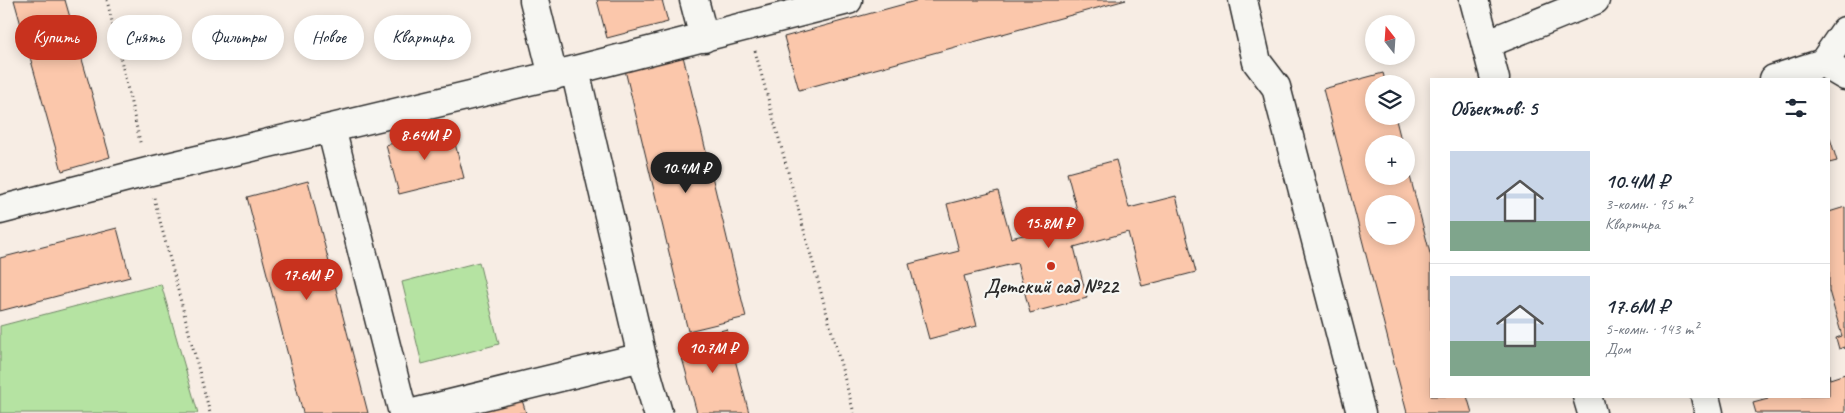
<!DOCTYPE html>
<html lang="ru">
<meta charset="utf-8">
<style>
body{margin:0;font-family:Caveat,sans-serif;background:#f6f6f7;color:#1f2937;height:100vh;display:flex;flex-direction:column;font-size:19px;white-space:nowrap}
*{box-sizing:border-box;margin:0}
p{font-size:16px;color:#747a83}
.icon{flex:none;width:28px;height:28px;fill:none;stroke:currentColor;stroke-width:2;stroke-linecap:round;stroke-linejoin:round}
.map{position:relative;flex:1;overflow:hidden}
.details{position:absolute;left:1430px;top:78px;width:400px;height:320px;display:flex;flex-direction:column;background:#fff;border-radius:0px;box-shadow:0 2px 12px #0003}
.details>*{flex:none}
.top-card{position:absolute;left:15px;top:15px;width:475px;height:45px;display:flex;gap:10px}
.needle{width:32px;rotate:343deg}
.controls{position:absolute;left:1365px;top:15px;display:grid;gap:10px}
.controls a{display:grid;place-items:center;width:50px;height:50px;border-radius:50%;background:#fff;box-shadow:0 2px 12px #0003;font-size:25px}
.price{position:absolute;translate:-50% -42px;padding:0 11px;border-radius:18px;background:#c8321e;color:#fff;font-size:16px;line-height:32px;filter:drop-shadow(0 1px 2px #0008)}
.price::after{content:'';position:absolute;left:50%;top:30px;width:15px;height:11px;margin-left:-8px;background:inherit;clip-path:polygon(0 0,100% 0,50% 100%)}
.price.selected{background:#222;color:#fff}
ul{padding:0;list-style:none}
li{display:flex;align-items:center;gap:15px;height:125px;padding:0 20px}
li+li{border-top:1px solid #e0e1e3}
li span{display:grid;place-items:center;flex:none;width:140px;height:100px;border-radius:0px;color:#555}
li>.icon{margin-inline-start:auto}
span .icon{width:60px;height:60px;fill:#fffc;stroke-width:1}
li b{font-size:21px}
h2{display:flex;justify-content:space-between;align-items:center;height:60px;padding:0 20px;font-size:21px}
.pill{padding:0 18px;border-radius:22px;background:#fff;box-shadow:0 2px 12px #0003;font-size:18px;line-height:45px}
.pill.selected{background:#c8321e;color:#fff}
.map>svg:first-child{display:block}
</style>
<div class="map">
<svg width="1845" height="413" viewBox="0 0 1845 413">
<rect width="100%" height="100%" fill="#f7ede4"/>
<filter id="ink" filterUnits="userSpaceOnUse"><feTurbulence type="fractalNoise" baseFrequency=".02" numOctaves="2"/><feDisplacementMap in="SourceGraphic" scale="10" xChannelSelector="R" yChannelSelector="G"/><feConvolveMatrix kernelMatrix="1 2 1 2 8 2 1 2 1" color-interpolation-filters="sRGB"/></filter>
<g filter="url(#ink)">
<path fill="#b5e3a2" stroke="#708766" d="M479,262l20,82 -77,20 -20,-82z
M161,284l37,129h-198v-87z"/>
<path fill="#fbc7ab" stroke="#2b2b2b" fill-rule="evenodd" d="M14,0h51l45,157 -48,14z
M597,0h65l6,22 -61,16z
M919,0h207l-327,90 -15,-53z
M683,56l63,261 -58,14 -63,-261z
M1383,73l3,11h-12v32h21l7,28h-28v32h32v-15l25,96v139h36l5,17h-65l-84,-324zM1374,204h32v32h-32z
M451,128l13,50 -65,16 -13,-49z
M1829,135l8,26 -8,2z
M1116,160l13,48 47,-12 20,76 -54,14 -14,-54 -54,15 13,51 -57,15 -13,-50 -53,13 13,50 -48,13 -20,-75 50,-13 -12,-47 51,-13 13,47 69,-17 -13,-48z
M308,181l60,232h-65l-56,-216z
M1845,207v142l-1,-2 -5,2 -3,-11 6,-2 -13,-45v-79z
M117,228l13,49 -130,34v-53z
M727,329l22,84h-52l-19,-70z
M1829,374l1,5 15,-5v39h-89l-3,-10 15,-4 -1,-3h62z
M522,400l4,13h-56z"/>
<g fill="none" stroke-linecap="round" stroke-linejoin="round">
<g stroke="#2b2b2b" stroke-width="31">
<path id="minor" d="M534,0l19,76
M694,0l10,38
M1243,0l14,62 19,25 85,326
M1474,0l21,79
M1486,44l109,-44
M1823,63l22,-32
M575,70l67,287
M1774,79l49,-16 22,13
M331,128l72,285
M0,210l147,-38 428,-102 273,-70
M1587,396l5,17
M1705,396l4,17
M413,413l229,-56 16,56"/>
</g>
<path stroke="#2b2b2b" stroke-width="3" stroke-dasharray="1 4" stroke-linecap="butt" d="M107,0l34,146
M755,51l99,362
M154,198l56,215"/>
<use href="#minor" stroke="#f6f6f2" stroke-width="28"/>
</g>
</g>
<circle fill="#c8321e" stroke="#f6f6f2" stroke-width="2" cx="1051" cy="266" r="5"/>
<g text-anchor="middle" dominant-baseline="central" stroke-width="4.5" stroke-linejoin="round" paint-order="stroke">
<g font-size="20" font-weight="bold" fill="#2b2b2b" stroke="#f6f6f2">
<text x="1051" y="286">Детский сад №22</text>
</g>
</g>
</svg>
<div class="controls">
<a><svg class="needle" viewBox="-14 -14 28 28"><path d="M0-13l5 13h-10z" fill="#e53935"/><path d="M0 13l5-13h-10z" fill="#747a83"/></svg></a>
<a><svg class="icon" aria-label="layers" viewBox="0 0 24 24"><path d="M12 4l9 5-9 5-9-5zM3 14l9 5 9-5"/></svg></a>
<a>+</a>
<a>−</a>
</div>
<b class="price" style="left:425px;top:161px">8.64M ₽</b>
<b class="price selected" style="left:686px;top:194px">10.4M ₽</b>
<b class="price" style="left:1049px;top:249px">15.8M ₽</b>
<b class="price" style="left:307px;top:301px">17.6M ₽</b>
<b class="price" style="left:713px;top:374px">10.7M ₽</b>
<div class="top-card">
<a class="pill selected">Купить</a>
<a class="pill">Снять</a>
<a class="pill">Фильтры</a>
<a class="pill">Новое</a>
<a class="pill">Квартира</a>
</div>
<section class="details">
<h2>Объектов: 5<svg class="icon" aria-label="filters" viewBox="0 0 24 24"><path d="M4 7h16M4 17h16"/><circle cx="9" cy="7" r="2"/><circle cx="15" cy="17" r="2"/></svg></h2>
<ul>
<li><span style="background:linear-gradient(#c9d6e8 70%,#7fa58c 0)"><svg class="icon" aria-label="home" viewBox="0 0 24 24"><path d="M3 11l9-7 9 7M6 9v11h12V9"/></svg></span><div><b>10.4M ₽</b><p>3-комн. · 95 m²</p><p>Квартира</p></div></li>
<li><span style="background:linear-gradient(#c9d6e8 65%,#7fa58c 0)"><svg class="icon" aria-label="home" viewBox="0 0 24 24"><path d="M3 11l9-7 9 7M6 9v11h12V9"/></svg></span><div><b>17.6M ₽</b><p>5-комн. · 143 m²</p><p>Дом</p></div></li>
</ul>
</section>
</div>
